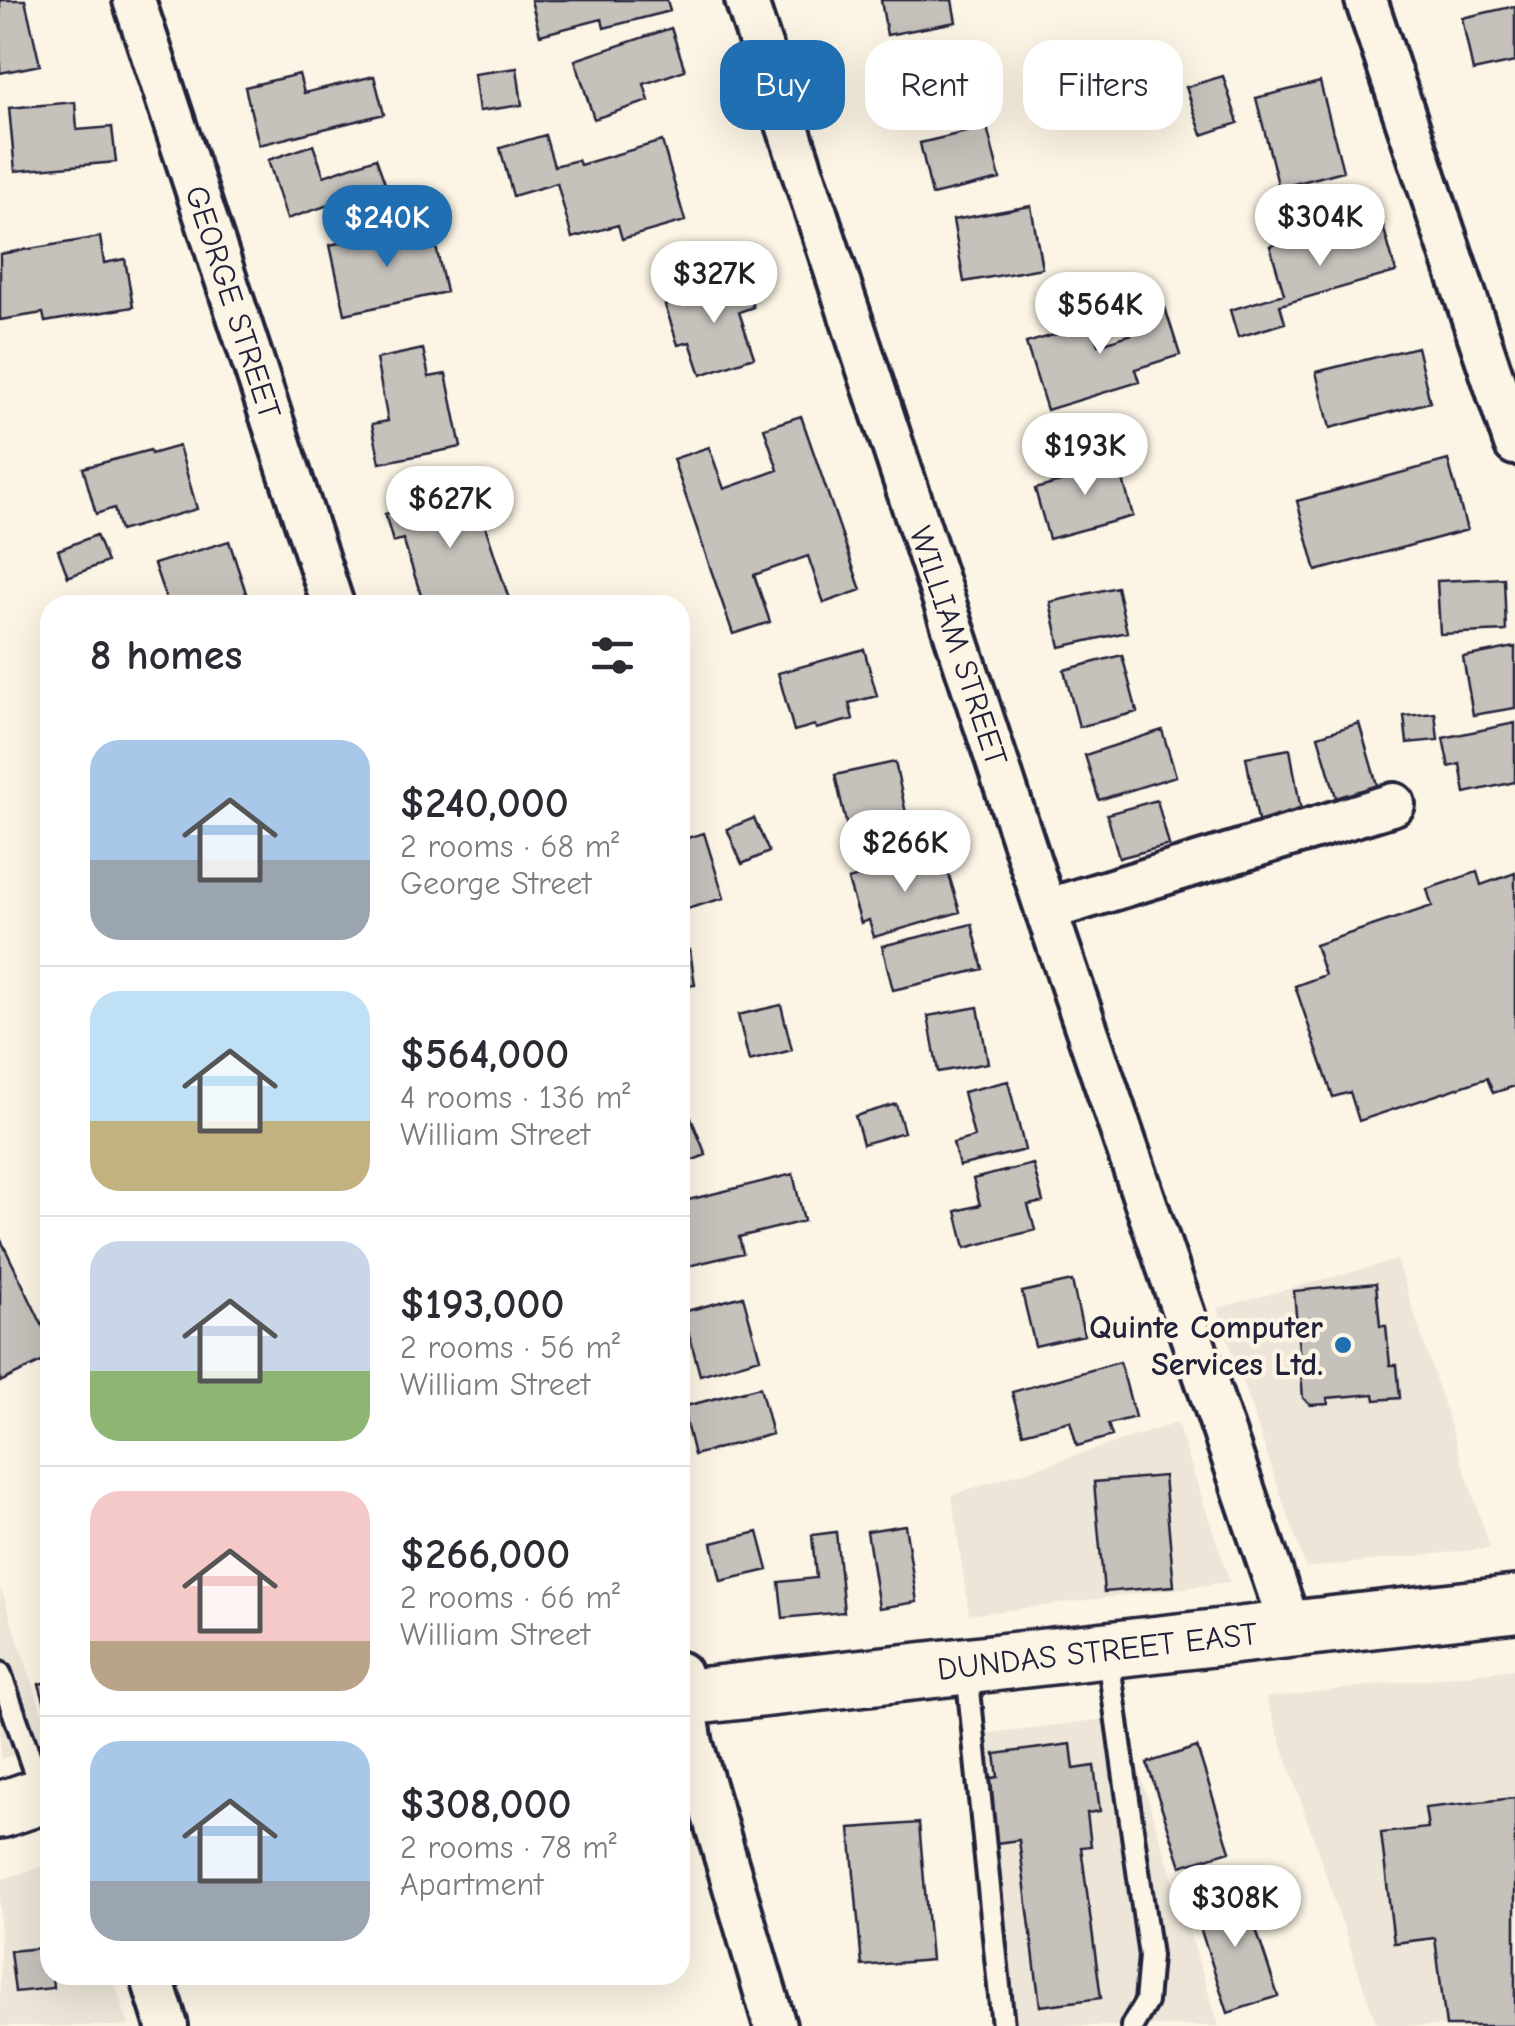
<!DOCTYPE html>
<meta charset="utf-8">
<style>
body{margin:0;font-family:"Comic Neue",sans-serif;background:#f7f7f7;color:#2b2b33;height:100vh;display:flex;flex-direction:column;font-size:38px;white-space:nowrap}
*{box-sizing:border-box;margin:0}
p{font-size:32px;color:#7c7c81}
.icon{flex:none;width:55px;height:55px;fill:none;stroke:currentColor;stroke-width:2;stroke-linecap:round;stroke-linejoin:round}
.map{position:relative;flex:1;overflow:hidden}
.sheet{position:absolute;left:40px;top:595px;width:650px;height:1390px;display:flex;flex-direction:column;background:#fff;border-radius:30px;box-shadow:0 10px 40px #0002}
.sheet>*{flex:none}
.banner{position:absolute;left:720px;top:40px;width:645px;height:90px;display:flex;gap:20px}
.price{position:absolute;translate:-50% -85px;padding:0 22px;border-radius:35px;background:#fff;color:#222;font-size:32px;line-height:65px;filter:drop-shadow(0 2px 5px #0008)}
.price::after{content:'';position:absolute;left:50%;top:60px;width:30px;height:22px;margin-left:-15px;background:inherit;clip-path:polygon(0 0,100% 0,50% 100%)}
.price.active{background:#1f6fb2;color:#fff}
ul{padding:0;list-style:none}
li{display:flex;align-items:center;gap:30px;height:250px;padding:0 50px}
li+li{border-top:2px solid #e1e1e2}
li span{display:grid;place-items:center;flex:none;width:280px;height:200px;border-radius:30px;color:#555}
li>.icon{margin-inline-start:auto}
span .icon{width:120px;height:120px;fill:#fffc;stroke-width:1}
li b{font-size:42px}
h2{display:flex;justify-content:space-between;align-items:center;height:120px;padding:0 50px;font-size:42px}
.tag{padding:0 35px;border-radius:30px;background:#fff;box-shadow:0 10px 40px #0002;font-size:35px;line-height:90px}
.tag.active{background:#1f6fb2;color:#fff}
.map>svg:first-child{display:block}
</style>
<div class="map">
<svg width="1515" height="2026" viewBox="0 0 1515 2026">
<rect width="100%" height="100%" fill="#fcf5e5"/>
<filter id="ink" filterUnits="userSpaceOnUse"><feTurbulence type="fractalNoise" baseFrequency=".01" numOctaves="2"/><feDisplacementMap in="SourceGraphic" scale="20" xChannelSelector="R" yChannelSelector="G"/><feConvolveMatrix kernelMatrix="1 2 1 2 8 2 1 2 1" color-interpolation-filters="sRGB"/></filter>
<g filter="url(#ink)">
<path fill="#ece5d8" d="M1397,1260l93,288 -184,20 -89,-260z
M1177,1423l53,159 -261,33 -17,-120z
M0,1586l50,150v8l-50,15z
M1515,1669v357h-138l-111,-328z
M1122,1717l97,309h-215l-30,-291z
M50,1864v111h62l17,51h-129v-146z"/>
<path fill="#c6c1bb" stroke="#22223b" stroke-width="2.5" d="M0,0h25l15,65 -40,8z
M531,0h136l3,11 -66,17 -2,-9 -62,16z
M881,0h71l4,22 -69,13z
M1515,6v56l-42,9 -11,-53z
M671,28l14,42 -41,14 5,17 -55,18 -19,-59z
M964,45l13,53 -74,18 -13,-52z
M517,68l5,37 -43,6 -5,-37z
M299,74l5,19 70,-17 10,38 -125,31 -14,-58z
M1223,76l15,47 -36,12 -16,-48z
M1320,82l23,89 -64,17 -23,-90z
M75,102l2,28 35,-3 4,35 -101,9 -6,-63z
M987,127l13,52 -68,16 -12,-52z
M545,135l9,31 24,-6 2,5 82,-24 23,80 -63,18 -4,-14 -46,13 -15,-55 -44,13 -13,-48z
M313,145l11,31 52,-18 10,28 -99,33 -19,-59z
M1031,206l11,62 -78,14 -11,-62z
M1380,215l16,57 -116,33 5,18 -47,14 -8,-27 54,-16 -14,-48z
M409,227l3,11 21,-5 13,59 -101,22 -15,-69z
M100,237l4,26 21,-4 8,48 -88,15 -2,-9 -43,7v-66z
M743,279l10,28 -14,5 15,45 -53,18 -11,-33 -12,3 -13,-40z
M1163,301l17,54 -45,14 4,13 -92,28 -21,-67 65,-19 7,21 34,-11 -7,-21z
M1417,347l13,55 -100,26 -14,-56z
M423,349l6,28 17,-3 15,73 -81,16 -8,-39 16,-3 -12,-62z
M801,416l60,174 -37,13 -16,-47 -54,19 16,47 -37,12 -60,-175 36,-12 15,42 54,-19 -14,-42z
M179,446l18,63 -77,22 -6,-23 -18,6 -13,-46 67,-18 1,4z
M1116,454l17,62 -84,23 -14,-50 29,-8 -2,-11z
M1448,460l19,70 -151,41 -19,-70z
M472,486l39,119h-87l-21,-66 -10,3 -8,-28z
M96,535l11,27 -39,15 -10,-27z
M229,541l20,61 -9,3h-72l-14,-41z
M1504,578l2,53 -66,3 -3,-53z
M1117,587l10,45 -67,15 -10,-45z
M1515,647v61l-42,7 -10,-58z
M864,649l13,47 -28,7 4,16 -37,10 -1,-4 -21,6 -16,-58z
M1122,655l15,57 -58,15 -15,-57z
M1435,713l3,27 -31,3 -3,-27z
M1359,723l23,79 -41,12 -23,-78z
M1515,723v59l-50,11 -5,-29 -11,3 -6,-29z
M1162,730l14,46 -77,24 -14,-45z
M1290,749l13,73 -43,9 -14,-74z
M895,762l12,56 -59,13 -13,-56z
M1157,800l12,45 -50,13 -12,-44z
M754,818l15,34 -27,12 -15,-35z
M704,833l20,65 -44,13v-71z
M942,852l18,60 -86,25 -5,-17 -8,3 -13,-43z
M1477,872l4,13 34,-12v213l-22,7 -6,-15 -128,43 -9,-29 -17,5 -38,-111 30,-11 -10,-30 117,-39 -5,-17z
M972,924l11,45 -90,21 -11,-44z
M690,950l5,35 -15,2v-35z
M781,1005l11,45 -43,11 -11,-46z
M978,1007l10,56 -50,9 -10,-56z
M1008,1081l17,69 -66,16 -6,-23 21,-6 -11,-45z
M685,1103l21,52 -26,10v-60z
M896,1104l8,28 -41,12 -8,-28z
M1033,1164l10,38 -15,3 7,25 -70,18 -9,-37 24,-6 -7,-26z
M793,1174l11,47 -65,16 4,16 -63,15v-66z
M0,1238l50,103v17l-50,24z
M1072,1281l12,54 -49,11 -13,-54z
M1376,1283l4,43h6l4,39h7l3,33 -25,2 -1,-6 -47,4 1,6 -18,1 -7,-7 -9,-107z
M743,1296l17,62 -60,17 -17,-63z
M1120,1362l15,55 -27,7 4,12 -35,10 -7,-25 -47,12 -11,-41z
M760,1387l12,47 -78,21 -12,-48z
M1164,1476l10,110 -70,6 -10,-110z
M905,1525l12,77 -38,6 -12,-77z
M758,1532l10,38 -47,11 -9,-38z
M836,1532l8,80 -61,6 -4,-36 37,-4 -4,-43z
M50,1681v40l-11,-37z
M1071,1744l3,25 20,-3 6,45 -13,2 4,33 -10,1 20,151 -61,8 -21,-166 -23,3 -4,-34h-8l-4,-29 18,-3 -3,-23z
M1197,1747l33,104 -49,15 -34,-103z
M1515,1798v228h-69l-11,-88 -41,5 -13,-110 47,-5 -3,-20z
M919,1823l12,137 -69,6 -12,-138z
M1242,1887l36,109 -50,17 -36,-110z
M49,1947l1,28h2l1,13 -38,4 -5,-41z"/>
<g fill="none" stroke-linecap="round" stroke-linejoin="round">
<g stroke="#22223b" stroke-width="28">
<path id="lane" d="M1107,1650l43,306 -4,46 -14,24
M967,1670l36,356
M0,1673l42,120"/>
</g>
<g stroke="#22223b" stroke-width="48">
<g id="street">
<path id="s1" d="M134,0l199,605"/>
<path id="s2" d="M746,0l300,910 245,719"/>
<path d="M1366,0l149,444"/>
<path d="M1046,910l348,-106"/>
<path d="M680,1673l12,71 83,282"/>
<path d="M151,1975l16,51"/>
</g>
</g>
<g stroke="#22223b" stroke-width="62">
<g id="primary">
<path id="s3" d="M680,1698l835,-94"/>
<path d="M0,1810l50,-17"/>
</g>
</g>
<use href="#lane" stroke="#fcf5e5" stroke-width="20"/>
<use href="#street" stroke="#fcf5e5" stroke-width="40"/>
<use href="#primary" stroke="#fcf5e5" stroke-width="55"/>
</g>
</g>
<circle fill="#1f6fb2" stroke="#fcf5e5" stroke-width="4" cx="1343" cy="1345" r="10"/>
<g text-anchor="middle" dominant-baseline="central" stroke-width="9" stroke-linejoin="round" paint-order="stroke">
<g font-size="32" fill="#22223b" stroke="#fcf5e5">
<text stroke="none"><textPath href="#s1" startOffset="318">GEORGE STREET</textPath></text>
<text stroke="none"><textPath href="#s2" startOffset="680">WILLIAM STREET</textPath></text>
<text stroke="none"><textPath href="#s3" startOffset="420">DUNDAS STREET EAST</textPath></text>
</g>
<g font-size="32" font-weight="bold" fill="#22223b" stroke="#fcf5e5" text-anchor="end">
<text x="1323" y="1327">Quinte Computer<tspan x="1323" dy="37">Services Ltd.</tspan></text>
</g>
</g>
</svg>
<b class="price" style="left:1320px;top:269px">$304K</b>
<b class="price active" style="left:387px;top:270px">$240K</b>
<b class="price" style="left:714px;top:326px">$327K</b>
<b class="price" style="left:1100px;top:357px">$564K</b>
<b class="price" style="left:1085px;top:498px">$193K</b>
<b class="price" style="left:450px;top:551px">$627K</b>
<b class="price" style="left:905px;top:895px">$266K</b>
<b class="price" style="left:1235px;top:1950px">$308K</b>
<div class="banner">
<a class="tag active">Buy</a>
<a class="tag">Rent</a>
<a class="tag">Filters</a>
</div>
<section class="sheet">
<h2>8 homes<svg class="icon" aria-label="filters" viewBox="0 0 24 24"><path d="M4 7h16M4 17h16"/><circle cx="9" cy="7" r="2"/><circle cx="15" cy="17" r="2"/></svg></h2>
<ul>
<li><span style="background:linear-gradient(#a9c7e8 60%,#9aa5b1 0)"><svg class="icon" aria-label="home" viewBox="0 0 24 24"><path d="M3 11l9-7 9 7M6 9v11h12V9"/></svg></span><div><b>$240,000</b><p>2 rooms · 68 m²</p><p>George Street</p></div></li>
<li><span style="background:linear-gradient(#bfe0f5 65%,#c2b280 0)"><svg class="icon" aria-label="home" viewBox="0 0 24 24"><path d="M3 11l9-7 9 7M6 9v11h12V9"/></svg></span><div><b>$564,000</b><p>4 rooms · 136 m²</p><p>William Street</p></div></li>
<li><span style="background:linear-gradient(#c9d6e8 65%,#8fb573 0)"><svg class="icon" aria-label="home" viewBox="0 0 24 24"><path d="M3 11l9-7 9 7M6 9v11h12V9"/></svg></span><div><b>$193,000</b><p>2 rooms · 56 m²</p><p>William Street</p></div></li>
<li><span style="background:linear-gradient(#f6c9c9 75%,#b9a48a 0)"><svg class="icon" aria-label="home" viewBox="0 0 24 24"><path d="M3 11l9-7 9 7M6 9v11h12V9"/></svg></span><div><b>$266,000</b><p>2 rooms · 66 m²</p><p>William Street</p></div></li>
<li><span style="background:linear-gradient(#a9c7e8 70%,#9aa5b1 0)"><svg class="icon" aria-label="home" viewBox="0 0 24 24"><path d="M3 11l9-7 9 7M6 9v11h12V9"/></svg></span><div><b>$308,000</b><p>2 rooms · 78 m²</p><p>Apartment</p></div></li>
</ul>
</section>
</div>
